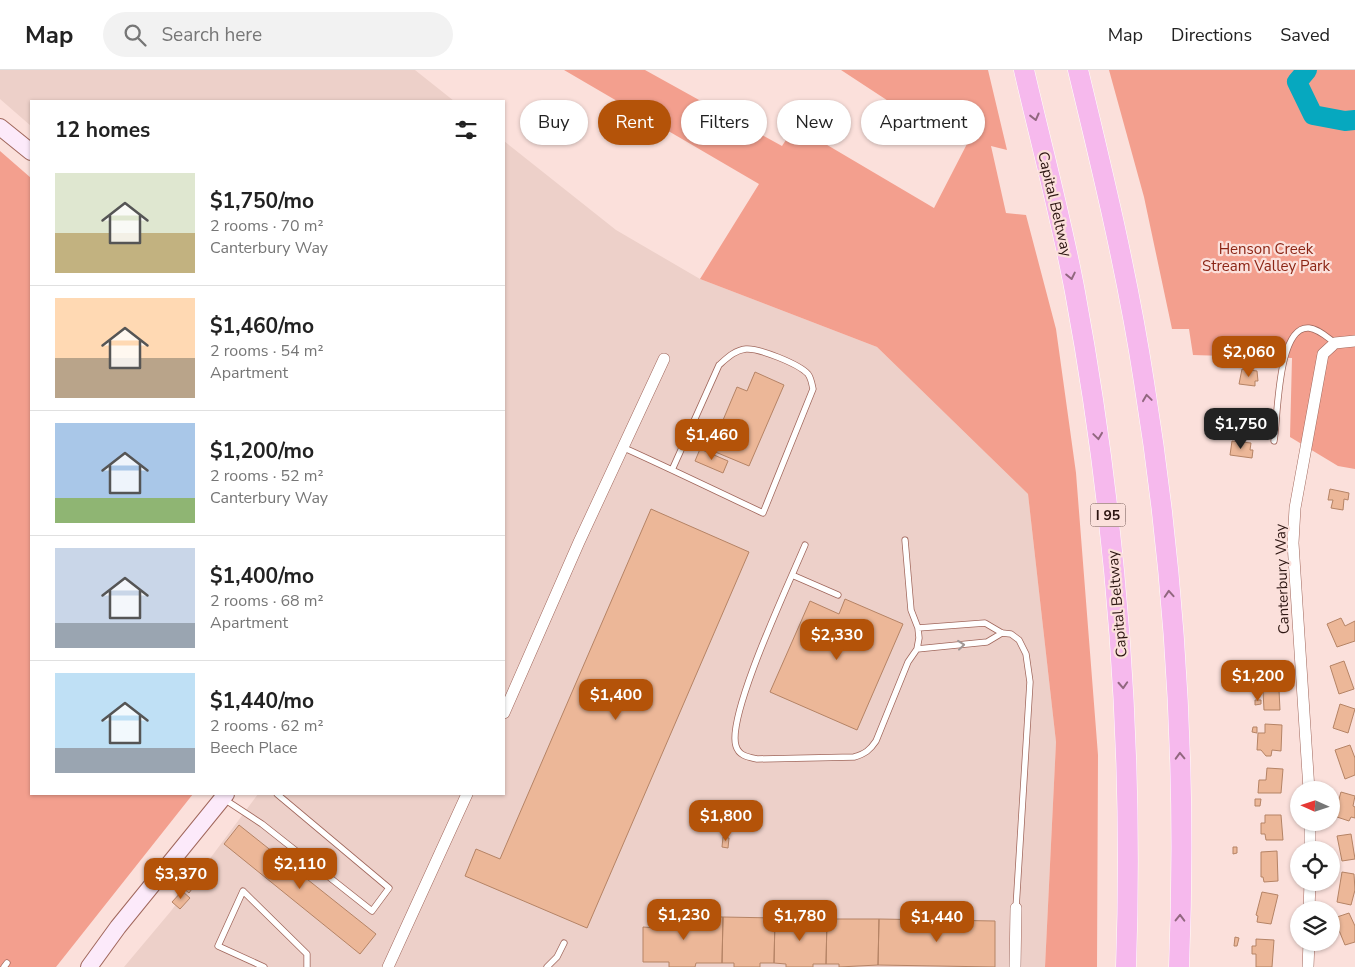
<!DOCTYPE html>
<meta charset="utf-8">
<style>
body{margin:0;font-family:"Nunito Sans",sans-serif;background:#f2f2f2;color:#222;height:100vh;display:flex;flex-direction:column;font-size:19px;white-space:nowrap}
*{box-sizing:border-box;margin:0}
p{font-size:16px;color:#767676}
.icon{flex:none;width:28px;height:28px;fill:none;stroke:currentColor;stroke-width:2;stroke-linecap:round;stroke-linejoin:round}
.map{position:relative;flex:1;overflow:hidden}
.side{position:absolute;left:30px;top:30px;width:475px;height:695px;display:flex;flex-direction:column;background:#fff;border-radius:0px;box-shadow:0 1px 4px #0004}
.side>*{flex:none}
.guide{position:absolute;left:520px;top:30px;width:475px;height:45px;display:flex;gap:10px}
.needle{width:32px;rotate:273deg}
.controls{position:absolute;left:1290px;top:711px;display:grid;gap:10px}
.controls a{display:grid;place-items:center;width:50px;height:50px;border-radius:50%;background:#fff;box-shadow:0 1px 4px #0004;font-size:25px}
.price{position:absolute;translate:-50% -42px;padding:0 11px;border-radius:10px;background:#b45309;color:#fff;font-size:16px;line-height:32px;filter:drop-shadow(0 1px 2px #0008)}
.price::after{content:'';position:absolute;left:50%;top:30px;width:15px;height:11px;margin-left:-8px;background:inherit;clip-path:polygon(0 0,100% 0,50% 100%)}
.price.current{background:#222;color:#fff}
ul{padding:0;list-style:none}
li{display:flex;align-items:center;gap:15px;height:125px;padding:0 25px}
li+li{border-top:1px solid #e0e0e0}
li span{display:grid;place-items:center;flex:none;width:140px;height:100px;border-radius:0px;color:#555}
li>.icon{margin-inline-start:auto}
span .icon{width:60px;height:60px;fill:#fffc;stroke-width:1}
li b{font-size:21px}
h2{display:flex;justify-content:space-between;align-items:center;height:60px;padding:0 25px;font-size:21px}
.chip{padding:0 18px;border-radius:22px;background:#fff;box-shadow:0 1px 4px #0004;font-size:18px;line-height:45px}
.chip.current{background:#b45309;color:#fff}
header{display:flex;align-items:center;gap:30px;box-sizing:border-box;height:70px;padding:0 25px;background:#fff;border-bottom:1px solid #e0e0e0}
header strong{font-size:24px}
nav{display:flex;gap:28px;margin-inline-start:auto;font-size:18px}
.search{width:350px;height:45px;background:#f2f2f2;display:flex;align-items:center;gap:12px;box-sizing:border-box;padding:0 18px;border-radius:28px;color:#767676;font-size:19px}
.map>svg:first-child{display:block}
</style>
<header>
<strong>Map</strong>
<div class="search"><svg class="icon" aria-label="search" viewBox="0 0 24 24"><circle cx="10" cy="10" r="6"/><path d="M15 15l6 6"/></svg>Search here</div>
<nav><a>Map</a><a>Directions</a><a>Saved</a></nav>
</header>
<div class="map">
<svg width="1355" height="897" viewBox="0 0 1355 897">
<rect width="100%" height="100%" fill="#fbe0db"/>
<path fill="#edd0c9" d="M0,0h415l39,31h-423v25l-31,-27z
M504,71l112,89 84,49 177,68 151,147 28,248 -11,225h-921l47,-56 87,-117h246z"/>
<path fill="#f39f8e" d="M564,0h81l137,76 13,-20 139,82 35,-68 -35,-9 -93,-61h147l19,80 -16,-4 15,67 20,2 30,114 20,144 22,282 -1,212h-52l11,-225 -28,-248 -151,-147 -177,-68 59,-95z
M1109,0h246v399l-17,-3 -48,-29 2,-79 -99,-3 -4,-26h-17l-28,-132z
M0,81l31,27v616h162l-137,173h-56z"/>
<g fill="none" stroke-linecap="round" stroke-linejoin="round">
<path stroke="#06a8bf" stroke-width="20" d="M1307,0l-10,12 16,33 32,6 10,-1"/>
</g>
<path fill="#ecb798" stroke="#b58365" d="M1242,299l15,2 1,10h-3v5l-16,-2z
M755,302l29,13 -35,81 -48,-20 4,-10 10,3 22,-52 10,4z
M1232,371l19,2 -1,7h3l-1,8 -22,-3z
M700,379l28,12 -5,12 -28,-12z
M1330,419l19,4 -1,7 -4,-1 -1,11 -12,-2 2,-8h-5z
M651,439l98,43 -162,376 -122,-52 11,-27 24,10z
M845,529l58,25 -46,106 -87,-38 40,-91 29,13z
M1341,548l4,8 10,-5v20l-18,6 -10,-23z
M1344,591l10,28 -15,5 -9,-28z
M1279,620l1,20h-16l-1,-19z
M1255,630h6v4l-6,1z
M1340,634l15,5 -7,24 -15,-5z
M1265,654l17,1 -1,26 -9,-1 -1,6h-5l-5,-6h-4l1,-17h7z
M1253,657h4v6l-5,-1z
M1350,675l5,13v17l-10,4 -10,-29z
M1267,698l16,1 -2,24h-23l1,-13h7z
M1341,722l14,4 -2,10 2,1v11l-4,-1 -2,4 -15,-5z
M1255,729h6l-1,7h-5z
M1265,745h16l2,25h-17l-1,-6h-4v-11h4z
M239,755l137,109 -16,20 -136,-110z
M1351,764l4,25 -13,2 -5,-25z
M723,767l6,1 -1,10 -6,-1z
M1233,777h4v6l-4,1z
M1277,781l1,30 -14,1 -1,-5h-2v-25z
M198,801l4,4 -13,18 -6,-5z
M1342,802l12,2 1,16 -4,15 -14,-3z
M182,821l8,7 -10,11 -8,-7z
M1262,822l16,3 -7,29 -14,-2 1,-6 -2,-1z
M1349,843l6,13v16l-10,3 -11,-27z
M657,846l66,1 -1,46h-26l-1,4h-26v-5h-26v-35l14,1z
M723,847l52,1 -1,45h-14v4h-26v-4h-12z
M775,848l52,1 -1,45h-13v3h-27v-3l-12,-1z
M827,849h52l-1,46 -39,2v-3h-13z
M879,849l116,2v46l-117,-2z
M1235,867l4,1 -2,8h-3z
M1256,869l18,1 -2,27h-16v-13h-4v-8h4z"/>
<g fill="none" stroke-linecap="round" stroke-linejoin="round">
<g stroke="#a0675c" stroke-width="7">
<path id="lane" d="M1274,371c4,-22 3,-116 35,-113 10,1 19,10 26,15
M622,377c47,21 94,44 141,66l50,-124c-1,-5 -2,-11 -5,-15 -9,-10 -49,-26 -62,-25 -11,1 -19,9 -27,16l-47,105
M805,475c-14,34 -79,171 -69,201 3,10 12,11 21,13l97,-2c11,-3 16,-7 22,-16l32,-79 9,-13 2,-11 -1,-10 -7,-18 -6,-70
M792,505l46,20
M918,558l67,-5 17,10 9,1 8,6 7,14 4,28 -14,226
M917,579l70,-7 15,-9
M224,729l38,25 110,87 17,-23 -112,-94
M4,897l3,-4
M264,897l-46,-21 25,-55 64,63v13
M547,897l10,-10 7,-14"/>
</g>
<g stroke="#a0675c" stroke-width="12">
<path id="street" d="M504,643l75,-171 85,-183
M1309,720l-16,-247 2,-35 28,-154 12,-11 20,-2
M1310,752v28
M1309,840l1,-28
M388,897l79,-173
M1015,897l1,-59
M1308,897l1,-25"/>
</g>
<g stroke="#a0675c" stroke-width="18">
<path id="secondary" d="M0,57l31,25
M89,897l29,-40 108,-133"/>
</g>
<g stroke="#fff" stroke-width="21">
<path id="highway" d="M1024,0c17,74 37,147 51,222 41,222 59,449 51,675
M1078,0c25,103 50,207 66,312 31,192 43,390 35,585"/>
</g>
<use href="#lane" stroke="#fff" stroke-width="5.5"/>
<use href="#street" stroke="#fff" stroke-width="11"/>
<use href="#secondary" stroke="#fceafa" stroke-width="16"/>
<use href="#highway" stroke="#f6b9ed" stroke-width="20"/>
</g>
<defs><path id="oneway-chevron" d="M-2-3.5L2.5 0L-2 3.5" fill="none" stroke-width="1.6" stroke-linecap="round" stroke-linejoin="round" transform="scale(1.25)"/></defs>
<g stroke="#91677f">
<use href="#oneway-chevron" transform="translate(1035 47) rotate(76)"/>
<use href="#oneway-chevron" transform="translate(1071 206) rotate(78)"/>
<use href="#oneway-chevron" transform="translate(1147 328) rotate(-98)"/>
<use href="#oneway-chevron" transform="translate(1098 366) rotate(82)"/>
<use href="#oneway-chevron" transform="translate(1169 524) rotate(-94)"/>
<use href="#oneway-chevron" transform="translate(1123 615) rotate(87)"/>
<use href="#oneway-chevron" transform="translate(1180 686) rotate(-92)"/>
<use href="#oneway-chevron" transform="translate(1180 848) rotate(-89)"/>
</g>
<use stroke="#a09694" href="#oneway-chevron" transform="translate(961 575) rotate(-6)"/>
<g text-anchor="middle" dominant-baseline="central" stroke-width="4.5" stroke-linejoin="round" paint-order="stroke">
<rect fill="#fbe0db" stroke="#6a524e" stroke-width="1" x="1090.5" y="433.5" width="35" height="23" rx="4"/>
<g font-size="14" font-weight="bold" fill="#2c1511">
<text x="1108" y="445">I 95</text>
</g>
<g font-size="15" fill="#2c1511" stroke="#fbe0db">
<text transform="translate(1055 134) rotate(77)">Capital Beltway</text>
<text transform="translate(1282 509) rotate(-92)">Canterbury Way</text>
<text transform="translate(1117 534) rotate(-95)">Capital Beltway</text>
</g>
<g font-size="15" fill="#8b2515" stroke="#fbe0db">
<text x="1266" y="179">Henson Creek<tspan x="1266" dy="17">Stream Valley Park</tspan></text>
</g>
</g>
</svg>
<div class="controls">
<a><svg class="needle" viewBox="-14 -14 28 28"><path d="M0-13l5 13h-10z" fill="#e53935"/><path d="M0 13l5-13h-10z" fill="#767676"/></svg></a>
<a><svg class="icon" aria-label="locate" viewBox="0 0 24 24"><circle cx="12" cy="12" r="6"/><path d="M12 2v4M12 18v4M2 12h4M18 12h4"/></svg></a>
<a><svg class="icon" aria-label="layers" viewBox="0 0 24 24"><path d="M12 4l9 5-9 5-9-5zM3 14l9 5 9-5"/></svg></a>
</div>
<b class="price" style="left:1249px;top:308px">$2,060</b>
<b class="price current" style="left:1241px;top:380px">$1,750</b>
<b class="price" style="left:712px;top:391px">$1,460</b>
<b class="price" style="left:837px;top:591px">$2,330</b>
<b class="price" style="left:1258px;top:632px">$1,200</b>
<b class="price" style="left:616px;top:651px">$1,400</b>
<b class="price" style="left:726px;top:772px">$1,800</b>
<b class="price" style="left:300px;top:820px">$2,110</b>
<b class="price" style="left:181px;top:830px">$3,370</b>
<b class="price" style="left:684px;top:871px">$1,230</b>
<b class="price" style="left:800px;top:872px">$1,780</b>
<b class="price" style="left:937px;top:873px">$1,440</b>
<div class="guide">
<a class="chip">Buy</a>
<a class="chip current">Rent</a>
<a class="chip">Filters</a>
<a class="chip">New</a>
<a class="chip">Apartment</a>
</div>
<section class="side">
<h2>12 homes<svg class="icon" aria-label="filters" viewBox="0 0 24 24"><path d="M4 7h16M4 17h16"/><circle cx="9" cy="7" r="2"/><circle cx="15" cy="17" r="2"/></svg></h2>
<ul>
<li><span style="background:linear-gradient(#dfe7d0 60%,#c2b280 0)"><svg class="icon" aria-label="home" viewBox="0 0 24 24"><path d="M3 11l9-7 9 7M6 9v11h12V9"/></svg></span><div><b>$1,750/mo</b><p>2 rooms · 70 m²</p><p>Canterbury Way</p></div></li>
<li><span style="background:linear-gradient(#ffd9b3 60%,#b9a48a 0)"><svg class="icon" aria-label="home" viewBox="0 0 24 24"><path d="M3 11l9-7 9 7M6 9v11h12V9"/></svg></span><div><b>$1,460/mo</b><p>2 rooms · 54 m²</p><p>Apartment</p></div></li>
<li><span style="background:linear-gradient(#a9c7e8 75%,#8fb573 0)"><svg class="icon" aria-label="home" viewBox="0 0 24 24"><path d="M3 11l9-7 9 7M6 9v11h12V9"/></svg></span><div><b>$1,200/mo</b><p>2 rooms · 52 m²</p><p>Canterbury Way</p></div></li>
<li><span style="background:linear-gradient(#c9d6e8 75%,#9aa5b1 0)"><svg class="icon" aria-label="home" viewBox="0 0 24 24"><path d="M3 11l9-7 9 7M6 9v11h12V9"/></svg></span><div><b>$1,400/mo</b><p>2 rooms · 68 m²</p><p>Apartment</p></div></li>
<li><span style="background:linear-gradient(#bfe0f5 75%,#9aa5b1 0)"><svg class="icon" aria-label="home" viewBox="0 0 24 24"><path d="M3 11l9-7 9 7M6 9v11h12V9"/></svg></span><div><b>$1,440/mo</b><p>2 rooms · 62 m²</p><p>Beech Place</p></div></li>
</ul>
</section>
</div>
